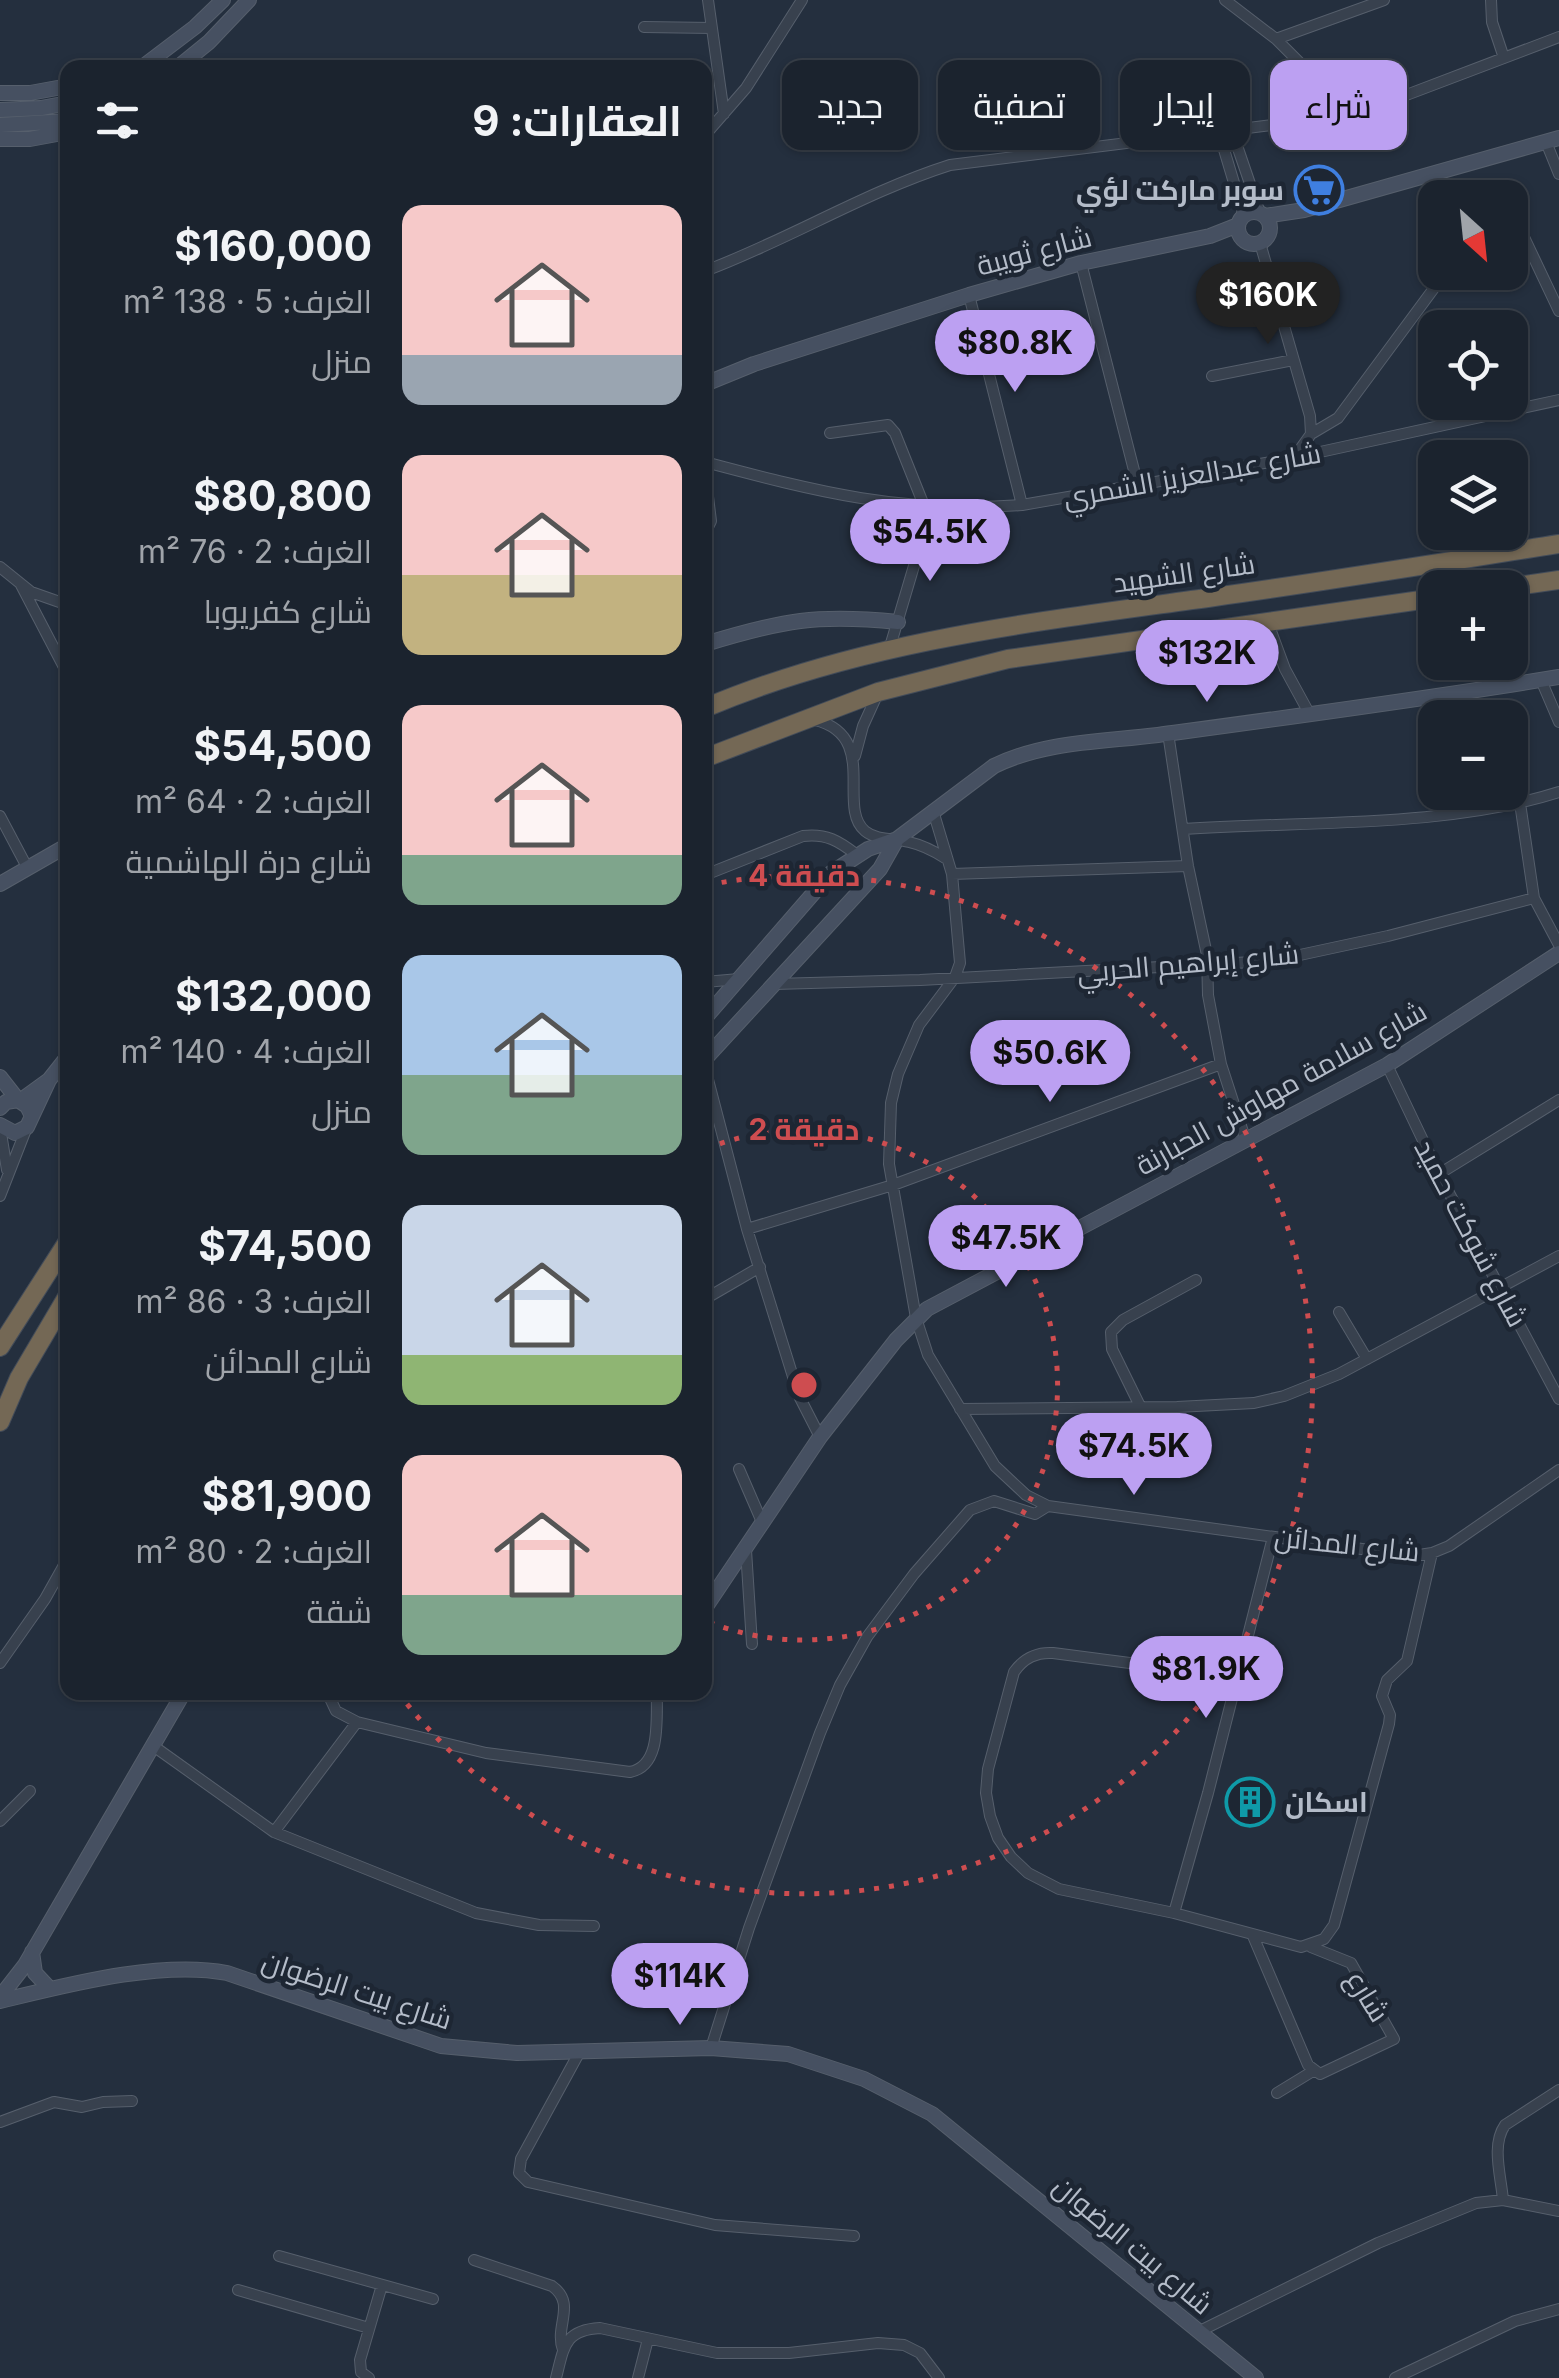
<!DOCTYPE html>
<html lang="ar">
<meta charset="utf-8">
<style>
body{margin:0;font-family:Inter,Cairo,sans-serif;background:#242b36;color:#f1f3f6;direction:rtl;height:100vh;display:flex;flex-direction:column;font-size:38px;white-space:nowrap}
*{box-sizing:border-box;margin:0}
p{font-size:32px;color:#a0a4aa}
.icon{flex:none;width:55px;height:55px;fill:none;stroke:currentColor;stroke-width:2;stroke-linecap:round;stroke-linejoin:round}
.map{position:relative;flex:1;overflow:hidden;direction:ltr}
.details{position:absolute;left:60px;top:60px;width:652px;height:1640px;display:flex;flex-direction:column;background:#1b232e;border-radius:20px;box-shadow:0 2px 8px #0004,0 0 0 2px #39404a;direction:rtl}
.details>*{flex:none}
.top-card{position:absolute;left:742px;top:60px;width:665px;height:90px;direction:rtl;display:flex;gap:20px}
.needle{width:65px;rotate:153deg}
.tools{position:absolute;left:1418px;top:180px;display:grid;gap:20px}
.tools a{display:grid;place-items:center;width:110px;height:110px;border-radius:20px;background:#1b232e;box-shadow:0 2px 8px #0004,0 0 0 2px #39404a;font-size:50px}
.price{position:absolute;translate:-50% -85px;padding:0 22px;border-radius:35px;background:#bca0f2;color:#111;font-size:32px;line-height:65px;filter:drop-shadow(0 2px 5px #0008)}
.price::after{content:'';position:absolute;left:50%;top:60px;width:30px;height:22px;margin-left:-15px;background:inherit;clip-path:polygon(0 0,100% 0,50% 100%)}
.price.active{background:#222;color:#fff}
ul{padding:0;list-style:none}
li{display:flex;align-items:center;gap:30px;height:250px;padding:0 30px}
li span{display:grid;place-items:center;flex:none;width:280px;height:200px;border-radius:20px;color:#555}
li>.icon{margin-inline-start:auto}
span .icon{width:120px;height:120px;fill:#fffc;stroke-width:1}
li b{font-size:42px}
h2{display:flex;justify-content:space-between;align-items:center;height:120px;padding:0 30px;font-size:42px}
.tag{padding:0 35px;border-radius:20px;background:#1b232e;box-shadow:0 2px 8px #0004,0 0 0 2px #39404a;font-size:35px;line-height:90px}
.tag.active{background:#bca0f2;color:#111}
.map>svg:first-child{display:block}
</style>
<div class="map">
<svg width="1559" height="2378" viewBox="0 0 1559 2378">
<rect width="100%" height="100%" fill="#242f3e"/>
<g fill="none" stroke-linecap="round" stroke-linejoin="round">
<g stroke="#565f6c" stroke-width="12">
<path id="street" d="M708,0l16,114
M1225,0l51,39 36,36 17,43
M1491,0l1,22 12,36
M644,27l68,1
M1276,39l108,-39
M1232,131l28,82
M1219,133l25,83
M705,135l41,-47 56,-88
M1546,142l13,32
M1510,223l13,12 36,76
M1260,243l50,173 1,18 -15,21
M1081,263l57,223
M705,271c83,-31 160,-79 245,-106l379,-47 80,-24 150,-57
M969,295l53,210
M1212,376l81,-16
M830,433l58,-8 7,8 30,75 -6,41 -30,101
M1311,434l27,-16 108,-146
M705,462c113,30 198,52 317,43l266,-46 271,-59
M705,472l6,49 -6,12
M0,567l31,25 37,13
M21,585l47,90
M1268,623l17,46 24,44
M1541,680l18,42
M815,720c65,16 21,87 50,111 12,10 30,7 44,11 13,3 25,9 36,16
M1168,733l20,133 19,89 1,40 13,69 24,74
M855,756l8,-30 15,-33
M1520,803l14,95 25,47
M934,814l18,60 8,89 -5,14 -36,48 -21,49 -7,29 -2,61 27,154 12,37 67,111 31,29 22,11 365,50 19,-3 17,-7 110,-76
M0,816l27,51
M1184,829c118,-8 263,-1 375,-37
M952,874l236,-8
M705,875l98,-39c23,-3 36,5 54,19
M705,982l34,-3
M774,984l146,-4 352,-19 116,-25 146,-38
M1387,1065l52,109 120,225
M705,1068l42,161 52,167 21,41
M0,1127l7,43
M1439,1174l120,-74
M0,1196l27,-69
M747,1229l146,-44 328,-121
M705,1299l55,-32
M1339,1312l28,47
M1140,1406l-28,-57 -1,-17 12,-12 73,-40
M960,1409l217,-2 77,-4 30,-7 55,-22 220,-118
M739,1469l23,53
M746,1550l6,94
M0,1663l45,-64 23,-41
M1237,1677l-184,-24c-17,-1 -29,5 -39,19l-26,97 -2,24 4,23 8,22 13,19 17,16 31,16 115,24 127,34 23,-8 10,-14 55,-201 1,-9 -8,-19 5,-16 20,-19 25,-108
M327,1692l9,19 21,11 129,31 144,19c32,-6 26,-53 27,-80
M152,1745l122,87 202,81 63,12 55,1
M0,1821l30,-30
M274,1832l83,-110
M1174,1913l34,-120 65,-256
M1253,1936l55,129 12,9 74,-35 -43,-76 -40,-16
M711,2048l38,-120 71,-195 20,-48 27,-48 47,-63 56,-64 24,-9 41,13 13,-8
M579,2053l-58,106 -2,14 9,9 187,43 139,11
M1277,2093l36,-22
M0,2122l54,-20 28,5 21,-5 29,-1
M1503,2200c-2,-24 -12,-55 2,-75l54,-35
M279,2256l154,43
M474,2260l78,26c25,18 2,40 11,64
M238,2290l131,38
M1198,2332l180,-89 98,-40 27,-3 56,11
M369,2378l-8,-6 -1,-12 22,-75
M556,2378c8,-31 8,-48 44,-50l117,25h72l89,-10 26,2 16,8 19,25
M638,2378l10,-39
M1395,2378l120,-57 44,-12"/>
</g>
<g stroke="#565f6c" stroke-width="16">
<path id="secondary" d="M141,68l54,-41 28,-27
M177,68l32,-26 40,-42
M0,93h30l38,-7
M0,110l41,-2 27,-5
M0,125l68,-4
M0,139h30l38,-7
M1238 228a16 16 0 1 1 32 0a16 16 0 1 1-32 0Z
M1265,216l39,-6 255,-72
M705,384l49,-20 215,-69 112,-32 129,-27 28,-11
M705,644c78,-24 112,-30 193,-22
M0,884l68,-39
M705,1018l126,-145 37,-24 29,-10 97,-73c51,-25 108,-24 164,-31 133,-18 268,-36 401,-58
M705,1059l175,-190 17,-30
M0,1077l18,23
M20,1101l29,-21
M0,1108l6,-6 12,-2 9,6 4,8
M0,1125l15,8 12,-6 22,-47 19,-24
M705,1608l115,-171 76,-97 31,-31 460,-244 172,-112
M32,1952l3,21 15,16
M0,1997l25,-32 159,-273
M0,2001c67,-16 160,-41 227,-28l214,73 76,7 194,-5 77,6 76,25 68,35 324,264"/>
</g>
<g stroke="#434c59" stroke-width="20">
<path id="highway" d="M1503,588l56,-8
M705,708c160,-68 338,-87 509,-111 115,-16 230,-35 345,-53
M705,758l173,-66 130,-33 427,-61
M0,1347l68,-106
M0,1422l19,-44 49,-83"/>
</g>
<use href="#street" stroke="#38414e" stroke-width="10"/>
<use href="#secondary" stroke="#465061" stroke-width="14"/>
<use href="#highway" stroke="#746855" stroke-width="18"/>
</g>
<g fill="none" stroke="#ce4d50" stroke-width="5" stroke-dasharray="5 10">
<path d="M706 1149A255 255 0 1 1 706 1621"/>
<path d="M707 885A509 509 0 1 1 400 1695"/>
</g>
<defs>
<g id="supermarket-ring" transform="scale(2.5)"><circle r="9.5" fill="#1d2633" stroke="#3f7fe0" stroke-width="1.5"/><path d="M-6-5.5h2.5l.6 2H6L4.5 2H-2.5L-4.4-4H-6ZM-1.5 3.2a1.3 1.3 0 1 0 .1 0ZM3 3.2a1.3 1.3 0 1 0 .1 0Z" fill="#3f7fe0"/></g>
<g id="building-ring" transform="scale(2.5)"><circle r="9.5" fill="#1d2633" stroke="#0f9aa8" stroke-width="1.5"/><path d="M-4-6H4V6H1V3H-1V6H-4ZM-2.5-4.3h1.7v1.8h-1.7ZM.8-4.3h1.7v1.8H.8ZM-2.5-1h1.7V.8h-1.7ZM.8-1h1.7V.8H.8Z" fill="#0f9aa8"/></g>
</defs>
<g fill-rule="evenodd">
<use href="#supermarket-ring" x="1319" y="190"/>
<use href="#building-ring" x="1250" y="1802"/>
</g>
<g text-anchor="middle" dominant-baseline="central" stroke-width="9" stroke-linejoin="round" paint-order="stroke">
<g font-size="28" font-weight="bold" fill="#b4bcc9" stroke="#1d2633" text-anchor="end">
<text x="1284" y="190">سوبر ماركت لؤي</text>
<text x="1285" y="1802" text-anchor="start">اسكان</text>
</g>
<g font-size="28" fill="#b4bcc9" stroke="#1d2633">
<text transform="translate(1034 251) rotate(-15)">شارع ثويبة</text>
<text transform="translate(1192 475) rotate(-10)">شارع عبدالعزيز الشمري</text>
<text transform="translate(1184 573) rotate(-8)">شارع الشهيد</text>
<text transform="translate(1188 963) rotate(-5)">شارع إبراهيم الحربي</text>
<text transform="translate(1281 1088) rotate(-29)">شارع سلامة مهاوش الحبارنة</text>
<text transform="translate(1471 1233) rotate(62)">شارع شوكت حميد</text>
<text transform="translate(1347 1544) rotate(6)">شارع المدائن</text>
<text transform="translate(357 1990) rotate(18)">شارع بيت الرضوان</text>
<text transform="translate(1368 1996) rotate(58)">شارع</text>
<text transform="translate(1133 2245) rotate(40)">شارع بيت الرضوان</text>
</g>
</g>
<circle cx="804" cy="1385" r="15" fill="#ce4d50" stroke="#1d2633" stroke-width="5"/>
<g font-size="30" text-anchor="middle" font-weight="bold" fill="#ce4d50" stroke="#1d2633" stroke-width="9" stroke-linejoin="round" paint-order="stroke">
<text x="804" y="886">4 دقيقة</text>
<text x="804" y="1140">2 دقيقة</text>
</g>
</svg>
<div class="tools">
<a><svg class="needle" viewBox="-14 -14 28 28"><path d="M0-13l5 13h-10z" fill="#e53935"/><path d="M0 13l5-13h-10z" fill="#a0a4aa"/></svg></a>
<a><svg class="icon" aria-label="locate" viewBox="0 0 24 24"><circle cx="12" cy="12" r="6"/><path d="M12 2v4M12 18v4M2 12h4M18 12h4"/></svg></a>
<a><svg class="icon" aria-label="layers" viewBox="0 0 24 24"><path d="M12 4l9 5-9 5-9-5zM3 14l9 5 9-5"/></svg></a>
<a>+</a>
<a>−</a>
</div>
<b class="price active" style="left:1268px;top:347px">$160K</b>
<b class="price" style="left:1015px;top:395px">$80.8K</b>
<b class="price" style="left:930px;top:584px">$54.5K</b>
<b class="price" style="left:1207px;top:705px">$132K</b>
<b class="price" style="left:1050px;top:1105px">$50.6K</b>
<b class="price" style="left:1006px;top:1290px">$47.5K</b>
<b class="price" style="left:1134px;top:1498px">$74.5K</b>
<b class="price" style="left:1206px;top:1721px">$81.9K</b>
<b class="price" style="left:680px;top:2028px">$114K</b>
<div class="top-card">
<a class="tag active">شراء</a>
<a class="tag">إيجار</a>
<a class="tag">تصفية</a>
<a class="tag">جديد</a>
</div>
<section class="details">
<h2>العقارات: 9<svg class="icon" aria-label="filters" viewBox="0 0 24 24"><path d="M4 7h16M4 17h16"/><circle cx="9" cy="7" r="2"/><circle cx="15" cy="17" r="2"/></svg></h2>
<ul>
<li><span style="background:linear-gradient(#f6c9c9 75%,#9aa5b1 0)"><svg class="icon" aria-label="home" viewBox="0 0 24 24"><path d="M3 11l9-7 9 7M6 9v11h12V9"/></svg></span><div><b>$160,000</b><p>الغرف: 5 · 138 m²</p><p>منزل</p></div></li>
<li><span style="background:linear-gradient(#f6c9c9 60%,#c2b280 0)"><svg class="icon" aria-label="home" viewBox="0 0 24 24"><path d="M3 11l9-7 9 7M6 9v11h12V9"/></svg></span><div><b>$80,800</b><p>الغرف: 2 · 76 m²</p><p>شارع كفريوبا</p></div></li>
<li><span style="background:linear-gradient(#f6c9c9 75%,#7fa58c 0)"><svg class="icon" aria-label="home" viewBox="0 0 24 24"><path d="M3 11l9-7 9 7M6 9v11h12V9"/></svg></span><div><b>$54,500</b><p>الغرف: 2 · 64 m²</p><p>شارع درة الهاشمية</p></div></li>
<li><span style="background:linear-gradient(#a9c7e8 60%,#7fa58c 0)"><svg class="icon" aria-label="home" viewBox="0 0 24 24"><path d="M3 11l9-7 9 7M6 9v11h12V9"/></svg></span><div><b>$132,000</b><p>الغرف: 4 · 140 m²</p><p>منزل</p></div></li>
<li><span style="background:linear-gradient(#c9d6e8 75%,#8fb573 0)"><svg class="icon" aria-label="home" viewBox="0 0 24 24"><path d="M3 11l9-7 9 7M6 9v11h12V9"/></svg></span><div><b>$74,500</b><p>الغرف: 3 · 86 m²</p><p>شارع المدائن</p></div></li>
<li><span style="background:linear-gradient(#f6c9c9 70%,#7fa58c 0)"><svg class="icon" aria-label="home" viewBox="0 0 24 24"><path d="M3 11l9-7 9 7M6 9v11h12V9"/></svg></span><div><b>$81,900</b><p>الغرف: 2 · 80 m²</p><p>شقة</p></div></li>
</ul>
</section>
</div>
